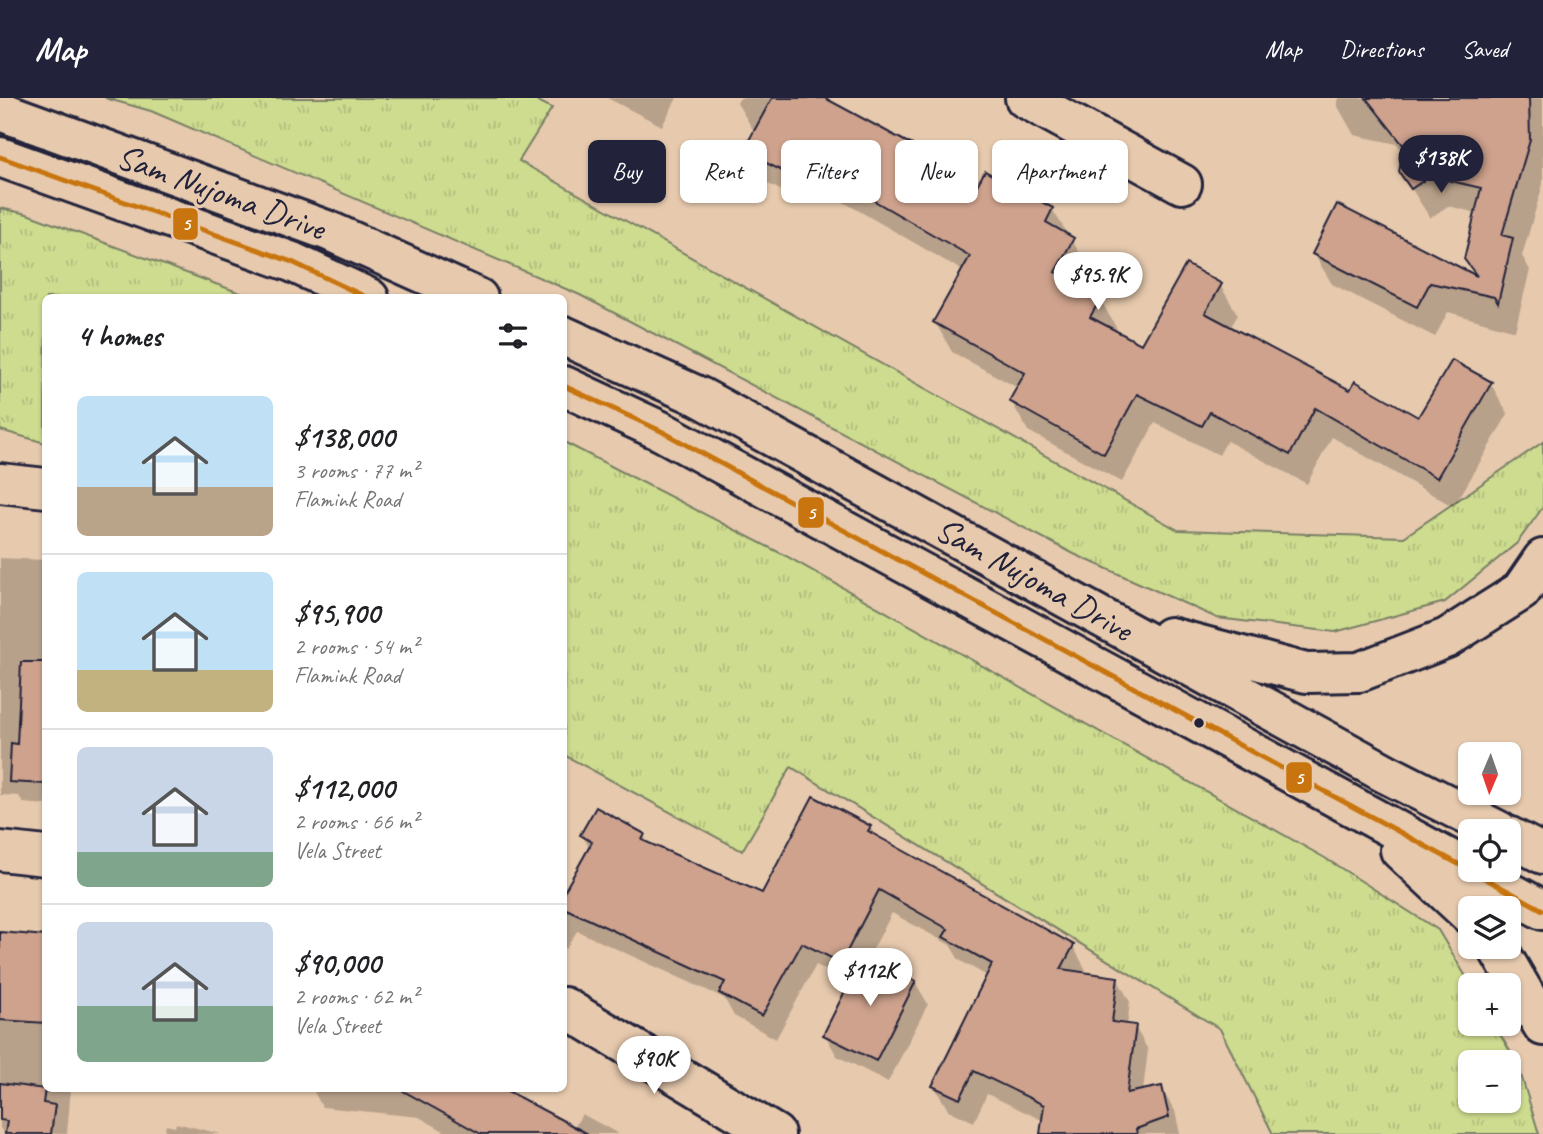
<!DOCTYPE html>
<meta charset="utf-8">
<style>
body{margin:0;font-family:Caveat,sans-serif;background:#f2f2f2;color:#202124;height:100vh;display:flex;flex-direction:column;font-size:26px;white-space:nowrap}
*{box-sizing:border-box;margin:0}
p{font-size:23px;color:#757577}
.icon{flex:none;width:38px;height:38px;fill:none;stroke:currentColor;stroke-width:2;stroke-linecap:round;stroke-linejoin:round}
.map{position:relative;flex:1;overflow:hidden}
.details{position:absolute;left:42px;top:196px;width:525px;height:798px;display:flex;flex-direction:column;background:#fff;border-radius:10px;box-shadow:0 2px 5px #0004}
.details>*{flex:none}
.guide{position:absolute;left:588px;top:42px;width:665px;height:63px;display:flex;gap:14px}
.needle{width:46px;rotate:182deg}
.controls{position:absolute;left:1458px;top:644px;display:grid;gap:14px}
.controls a{display:grid;place-items:center;width:63px;height:63px;border-radius:10px;background:#fff;box-shadow:0 2px 5px #0004;font-size:35px}
.price{position:absolute;translate:-50% -60px;padding:0 16px;border-radius:24px;background:#fff;color:#222;font-size:23px;line-height:46px;filter:drop-shadow(0 2px 4px #0008)}
.price::after{content:'';position:absolute;left:50%;top:42px;width:21px;height:16px;margin-left:-10px;background:inherit;clip-path:polygon(0 0,100% 0,50% 100%)}
.price.on{background:#22223b;color:#fff}
ul{padding:0;list-style:none}
li{display:flex;align-items:center;gap:21px;height:175px;padding:0 35px}
li+li{border-top:2px solid #e0e0e0}
li span{display:grid;place-items:center;flex:none;width:196px;height:140px;border-radius:10px;color:#555}
li>.icon{margin-inline-start:auto}
span .icon{width:84px;height:84px;fill:#fffc;stroke-width:1}
li b{font-size:30px}
h2{display:flex;justify-content:space-between;align-items:center;height:84px;padding:0 35px;font-size:30px}
.chip{padding:0 24px;border-radius:10px;background:#fff;box-shadow:0 2px 5px #0004;font-size:24px;line-height:63px}
.chip.on{background:#22223b;color:#fff}
header{display:flex;align-items:center;gap:42px;box-sizing:border-box;height:98px;padding:0 35px;background:#22223b;color:#fff}
header strong{font-size:33px}
nav{display:flex;gap:38px;margin-inline-start:auto;font-size:24px}
.map>svg:first-child{display:block}
</style>
<header>
<strong>Map</strong>
<nav><a>Map</a><a>Directions</a><a>Saved</a></nav>
</header>
<div class="map">
<svg width="1543" height="1036" viewBox="0 0 1543 1036">
<defs>
<pattern id="grass-tufts" width="24" height="20" patternUnits="userSpaceOnUse" patternTransform="scale(1.75)"><rect width="24" height="20" fill="#cedc8f"/><path d="M3 7l-1-3M5 7V3M7 7l1-3M15 17l-1-3M17 17v-4M19 17l1-3" fill="none" stroke="#b1bc7c"/></pattern>
</defs>
<rect width="100%" height="100%" fill="#e7caae"/>
<filter id="ink" filterUnits="userSpaceOnUse"><feTurbulence type="fractalNoise" baseFrequency=".0143" numOctaves="2"/><feDisplacementMap in="SourceGraphic" scale="14" xChannelSelector="R" yChannelSelector="G"/><feConvolveMatrix kernelMatrix="1 2 1 2 8 2 1 2 1" color-interpolation-filters="sRGB"/></filter>
<g filter="url(#ink)">
<path fill="url(#grass-tufts)" stroke="#787f65" stroke-width="2" fill-rule="evenodd" d="M105,0h427l20,10 -33,53 659,369 226,7 139,-95v65l-26,36 -72,59 -110,30 -118,-14 -143,-64 -494,-259 -429,-184z
M0,110l27,6 224,83 -205,1 -1,145 -45,-13z
M564,344l222,114 539,302 113,72 33,55 -1,39h24l24,41 21,69h-266l-53,-105 -429,-262 -49,84 -178,-96zM1470,964h38v39h-38z"/>
<path fill="#0003" d="M607,0h70l-15,28z
M740,0h79l94,49 14,26 45,26 80,10 38,60 -11,19 21,11 17,30 -2,3 27,15 78,-62 18,30 -8,13 121,64 68,28 33,-58 39,22 17,30 -54,93 -122,-70 -25,47 -80,-43 -8,14 -64,-32 -33,59 -94,-51 -17,-30 7,-13 -66,-36 -17,-30 28,-51 -154,-89 -10,18 -36,-19 -18,-30 10,-18 -18,-30z
M1339,0h204v86l-21,72 8,14 -15,61 -67,-19 -13,25 -103,-53 -18,-30 163,23 -11,-19 11,-45 -29,-7 -18,12 -29,-46 4,-19 -8,-9 -43,-9 -17,-30z
M0,460l46,2v245l-23,-2 -4,-7 -19,-1z
M870,729l5,9 198,110 13,24 -2,4 33,4 13,24 -3,24 8,1 13,23 -5,41 18,-3 14,23 5,23h-138l2,-13 -57,-27 -13,28 -26,-12 -14,-24 53,-110 -28,-16 -9,-15 -58,-32 -24,46 47,23 13,22 -40,78 -51,-26 -12,-21 26,-52 -35,-18 -40,74 -42,-23 -10,-18 -147,-67 -11,18 -2,-1v-54l26,-45 -8,-14 62,1 5,9 114,50z
M0,835l46,4v151h25l-4,46h-63l-4,-6z
M312,990h199l6,10 57,30 8,-14 37,20h-170l-30,-17 -97,-10z
M176,1025l45,11h-57l2,-9 9,2z"/>
<path fill="#cea28d" stroke="#22223b" stroke-width="2" d="M772,0h53l89,48 -8,13 65,37 14,-25 68,37 -7,14 28,16 -19,34 46,26 -11,19 51,27 45,-80 36,20 -17,29 145,77 5,-9 63,36 34,-57 40,22 -55,96 -122,-70 -25,47 -80,-43 -8,14 -65,-32 -33,60 -95,-53 16,-28 -92,-51 37,-66 -179,-103 -9,18 -39,-20z
M1366,0h163l1,42 -28,95 11,3 -15,65 -4,-6 -64,-14 -13,24 -105,-53 25,-50 140,72 -13,-17 17,-71 -51,-12 -19,13 -12,-17 5,-26z
M21,564h25v122l-37,-2 2,-39 6,1z
M813,698l58,30 -3,5 206,114 -13,24 57,8 -6,45 24,3 -9,68 35,-7 7,31 -33,12 1,5h-97l4,-29 -70,-34 -14,28 -28,-13 60,-122 -49,-27 5,-8 -69,-39 -38,73 -39,-20 -40,73 -43,-23 6,-11 -161,-74v-16l28,-50 -12,-7 16,-28 49,27 -3,6 120,53z
M0,834l46,4v87l-46,-3z
M863,857l53,26 -40,80 -53,-26z
M0,985l45,6 -2,14 12,2 -4,29h-46l2,-13 -7,-1z
M398,990h104l86,46h-107z"/>
<g fill="none" stroke-linecap="round" stroke-linejoin="round">
<g stroke="#22223b" stroke-width="44">
<path id="minor" d="M1025,0l157,86
M0,385l46,5
M0,753l46,5
M564,909l211,127"/>
</g>
<g stroke="#22223b" stroke-width="44">
<path id="highway" d="M0,13l329,120 149,67
M0,59l292,105 77,36
M564,238l136,61 685,376 114,58
M564,288l97,45 882,479
M1170,539l136,36 53,-1 88,-34 74,-47 22,-32
M1508,738l35,18
M1400,752l70,65
M1497,849l46,79"/>
</g>
<use href="#minor" stroke="#e7caae" stroke-width="38"/>
<use href="#highway" stroke="#e7caae" stroke-width="38"/>
<g stroke="#e7caae" stroke-width="10">
<path id="bus-1" d="M0,59l292,105 76,36
M564,288l97,45 882,479"/>
</g>
<use href="#bus-1" stroke="#c8740f" stroke-width="5"/>
</g>
</g>
<circle fill="#22223b" stroke="#e7caae" stroke-width="2.5" cx="1199" cy="625" r="6"/>
<g text-anchor="middle" dominant-baseline="central" stroke-width="7" stroke-linejoin="round" paint-order="stroke">
<g font-size="35" fill="#22223b" stroke="#e7caae">
<text transform="translate(221 94) rotate(20)">Sam Nujoma Drive</text>
<text transform="translate(1034 481) rotate(29)">Sam Nujoma Drive</text>
</g>
</g>
<g stroke="#e7caae" stroke-width="2.5">
<rect x="172" y="109" width="27" height="34" rx="7" fill="#c8740f"/>
<rect x="797" y="398" width="28" height="33" rx="7" fill="#c8740f"/>
<rect x="1285" y="663" width="28" height="33" rx="7" fill="#c8740f"/>
</g>
<g font-size="19" text-anchor="middle" font-weight="bold" fill="#fff">
<text x="186" y="132">5</text>
<text x="811" y="421">5</text>
<text x="1299" y="686">5</text>
</g>
</svg>
<div class="controls">
<a><svg class="needle" viewBox="-14 -14 28 28"><path d="M0-13l5 13h-10z" fill="#e53935"/><path d="M0 13l5-13h-10z" fill="#757577"/></svg></a>
<a><svg class="icon" aria-label="locate" viewBox="0 0 24 24"><circle cx="12" cy="12" r="6"/><path d="M12 2v4M12 18v4M2 12h4M18 12h4"/></svg></a>
<a><svg class="icon" aria-label="layers" viewBox="0 0 24 24"><path d="M12 4l9 5-9 5-9-5zM3 14l9 5 9-5"/></svg></a>
<a>+</a>
<a>−</a>
</div>
<b class="price on" style="left:1441px;top:97px">$138K</b>
<b class="price" style="left:1098px;top:214px">$95.9K</b>
<b class="price" style="left:870px;top:910px">$112K</b>
<b class="price" style="left:654px;top:998px">$90K</b>
<div class="guide">
<a class="chip on">Buy</a>
<a class="chip">Rent</a>
<a class="chip">Filters</a>
<a class="chip">New</a>
<a class="chip">Apartment</a>
</div>
<section class="details">
<h2>4 homes<svg class="icon" aria-label="filters" viewBox="0 0 24 24"><path d="M4 7h16M4 17h16"/><circle cx="9" cy="7" r="2"/><circle cx="15" cy="17" r="2"/></svg></h2>
<ul>
<li><span style="background:linear-gradient(#bfe0f5 65%,#b9a48a 0)"><svg class="icon" aria-label="home" viewBox="0 0 24 24"><path d="M3 11l9-7 9 7M6 9v11h12V9"/></svg></span><div><b>$138,000</b><p>3 rooms · 77 m²</p><p>Flamink Road</p></div></li>
<li><span style="background:linear-gradient(#bfe0f5 70%,#c2b280 0)"><svg class="icon" aria-label="home" viewBox="0 0 24 24"><path d="M3 11l9-7 9 7M6 9v11h12V9"/></svg></span><div><b>$95,900</b><p>2 rooms · 54 m²</p><p>Flamink Road</p></div></li>
<li><span style="background:linear-gradient(#c9d6e8 75%,#7fa58c 0)"><svg class="icon" aria-label="home" viewBox="0 0 24 24"><path d="M3 11l9-7 9 7M6 9v11h12V9"/></svg></span><div><b>$112,000</b><p>2 rooms · 66 m²</p><p>Vela Street</p></div></li>
<li><span style="background:linear-gradient(#c9d6e8 60%,#7fa58c 0)"><svg class="icon" aria-label="home" viewBox="0 0 24 24"><path d="M3 11l9-7 9 7M6 9v11h12V9"/></svg></span><div><b>$90,000</b><p>2 rooms · 62 m²</p><p>Vela Street</p></div></li>
</ul>
</section>
</div>
